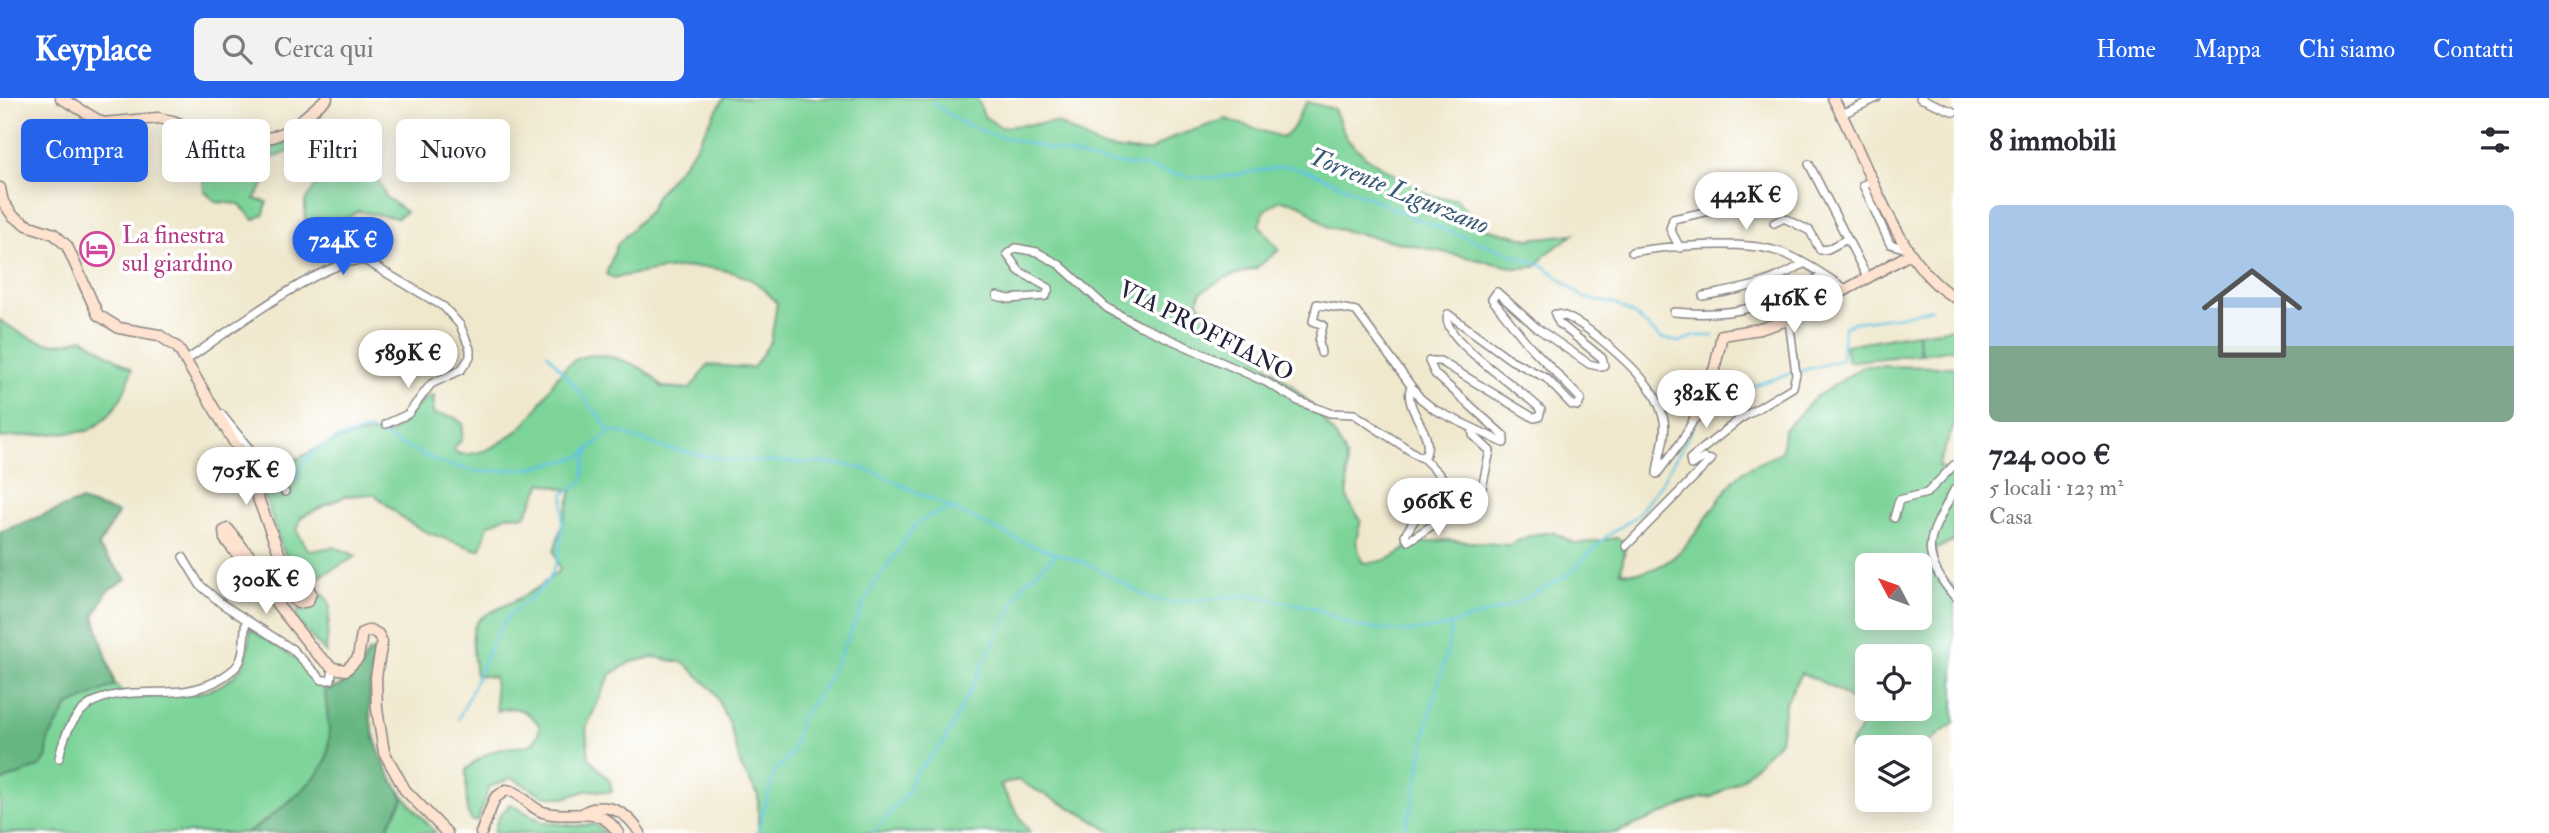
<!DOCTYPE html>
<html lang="it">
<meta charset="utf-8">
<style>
body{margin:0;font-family:"IM FELL Double Pica",serif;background:#f2f2f3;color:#2b2b33;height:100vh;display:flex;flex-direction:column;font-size:26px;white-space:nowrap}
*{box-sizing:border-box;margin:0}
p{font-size:23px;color:#7c7c81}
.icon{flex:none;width:38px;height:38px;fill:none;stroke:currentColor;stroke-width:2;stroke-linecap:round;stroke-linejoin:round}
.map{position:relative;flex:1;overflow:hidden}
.side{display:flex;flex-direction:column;background:#fff;width:595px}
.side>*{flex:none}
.hud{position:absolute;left:21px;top:21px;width:665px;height:63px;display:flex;gap:14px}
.needle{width:46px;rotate:311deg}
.buttons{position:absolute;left:1855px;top:455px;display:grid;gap:14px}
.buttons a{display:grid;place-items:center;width:77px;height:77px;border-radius:10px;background:#fff;box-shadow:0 4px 18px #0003;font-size:35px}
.price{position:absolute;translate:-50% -60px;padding:0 16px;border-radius:24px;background:#fff;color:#222;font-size:23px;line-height:46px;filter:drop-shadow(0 2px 4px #0008)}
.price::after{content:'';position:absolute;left:50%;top:42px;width:21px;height:16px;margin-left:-10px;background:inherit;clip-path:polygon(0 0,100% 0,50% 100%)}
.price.active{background:#2563eb;color:#fff}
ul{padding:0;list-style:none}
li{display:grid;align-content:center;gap:14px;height:371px;padding:0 35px}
li span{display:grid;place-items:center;height:217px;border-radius:10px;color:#555}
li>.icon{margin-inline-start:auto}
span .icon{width:126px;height:126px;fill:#fffc;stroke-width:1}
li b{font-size:30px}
h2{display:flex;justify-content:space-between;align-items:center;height:84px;padding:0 35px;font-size:30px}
.chip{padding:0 24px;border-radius:10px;background:#fff;box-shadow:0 4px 18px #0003;font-size:24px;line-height:63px}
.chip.active{background:#2563eb;color:#fff}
header{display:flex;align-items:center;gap:42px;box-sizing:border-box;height:98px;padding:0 35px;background:#2563eb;color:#fff}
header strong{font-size:33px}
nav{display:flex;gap:38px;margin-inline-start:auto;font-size:24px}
.search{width:490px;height:63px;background:#f2f2f3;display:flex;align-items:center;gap:18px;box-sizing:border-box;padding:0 24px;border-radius:10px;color:#7c7c81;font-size:26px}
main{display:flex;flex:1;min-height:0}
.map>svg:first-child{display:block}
</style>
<header>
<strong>Keyplace</strong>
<div class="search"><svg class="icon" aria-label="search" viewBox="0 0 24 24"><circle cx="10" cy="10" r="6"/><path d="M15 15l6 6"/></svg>Cerca qui</div>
<nav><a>Home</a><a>Mappa</a><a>Chi siamo</a><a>Contatti</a></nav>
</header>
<main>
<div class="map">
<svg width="1954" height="735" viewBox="0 0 1954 735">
<rect width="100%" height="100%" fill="#fff"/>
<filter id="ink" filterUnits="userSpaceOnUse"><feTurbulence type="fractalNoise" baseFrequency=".0143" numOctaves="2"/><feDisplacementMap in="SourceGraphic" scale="14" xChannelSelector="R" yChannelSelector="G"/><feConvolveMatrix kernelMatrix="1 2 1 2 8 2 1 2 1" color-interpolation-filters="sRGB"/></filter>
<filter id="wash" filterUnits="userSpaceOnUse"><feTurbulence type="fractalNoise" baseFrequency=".00686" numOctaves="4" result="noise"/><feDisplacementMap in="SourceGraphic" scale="28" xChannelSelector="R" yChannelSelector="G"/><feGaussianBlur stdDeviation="1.57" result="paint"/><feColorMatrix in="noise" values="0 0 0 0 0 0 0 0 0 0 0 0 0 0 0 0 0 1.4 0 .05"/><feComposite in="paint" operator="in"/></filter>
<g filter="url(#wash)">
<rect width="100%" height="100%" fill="#f0e8cd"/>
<path fill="#7cd499" stroke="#4f7b6a" stroke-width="2" fill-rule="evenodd" d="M724,0h253l7,18 16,11 56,-5 45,25 20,3 29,1 21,-13 55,-19 55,18c18,-6 14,-23 26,-35l27,7 12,29 21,20 64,38 25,3 26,28 47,12 45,-5 -29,21 -9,12 -20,1 -188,-41 -28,-23 -20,-4 -16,11 -5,14 20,25 -23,18 -31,10 -24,14 -3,9 11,18c48,39 104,74 134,130 9,18 1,39 6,53 2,6 9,13 12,18l-5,21 6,21c16,3 38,-6 48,-18l37,-4 62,5 22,-10 22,-3 23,12 40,-6 10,4 -5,30c65,8 83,-64 119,-98 13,-11 27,-13 42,-23l2,-21 32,-33 48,-31 90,1v58l-16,41 16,9v66l-19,8 2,27 17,10v137l-34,25 -53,-1v19l-12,-5 -6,-11c1,-10 10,-15 13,-24 8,-26 -43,-46 -61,-53l-16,31 -5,37 -38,38 -30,18 -11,1 -86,35h-502c-30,-22 -64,-34 -95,-53l-18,5 30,48h-272v-38l-17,-29 -11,-41 -16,-34 -29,-28 -31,-6 -23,5 -21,13 -24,53 3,30 21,23 2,11 -23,-2 -25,8 -21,-3 -31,-17 -23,9 -11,34h-6l-5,-9 -1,-42c9,-9 22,-18 35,-21 20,-5 35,4 39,-23 -11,-15 -24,-22 -43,-15l-3,-34 -18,-2c-9,-64 -3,-52 48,-79 13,-6 24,-17 36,-26l-6,-19 18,-60 -30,-8 -17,33 -17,-1 -20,10 -7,24 -4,1 -51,-18 -21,-12 -31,-26 -29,2 -44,21 -4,14 12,20 25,-4 23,9 -44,24 -25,-20 -8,-17 -20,-63c43,-24 81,-52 131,-46 12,-10 30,-37 43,-39l-1,19 21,3 9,7 -1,16 -8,7 2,6c11,3 26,0 37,-6 16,-9 29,-18 41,-34 23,-32 32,-71 85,-54 20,7 29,11 43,28l28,2 18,-24 45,3 18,-27 6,-38c-7,-7 -15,-17 -24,-22 -42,-24 -95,-11 -140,-3l-7,-4 11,-29 33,-35 6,-14 35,-42zM1867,467h53v53h-53zM1867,558h53v53h-53z
M367,35l9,43 10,21 20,15 -9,6 -39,-7c-17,12 -33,23 -53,14v-24l11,-16 18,-5 4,-16 -3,-15 20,-15z
M208,44l12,9 74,-9v8l-25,9 -8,13 4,11 -11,16 13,3 -3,12 -10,6 -15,-16 -23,-2 -12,-11 -1,-12 -6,-11z
M0,222c25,18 52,32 82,18l50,31c-7,27 -19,48 -44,62l-88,7z
M1954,230v21l-33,5 -3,-21z
M1917,235l3,21 -72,8 -3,-17z
M80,403l38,12 -20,34 28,32 -19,12 -13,25 21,68 12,13c39,-1 95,5 118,-35 4,-8 4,-23 5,-33l47,30 28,31c23,-3 34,-18 43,-37l5,-2 2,4c-19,81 8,121 61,178h-436v-301z
M323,495l7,11 -4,49 -31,-34 3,-9 13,-1z
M510,706l33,18 33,4 18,-2 12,9h-112l4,-15z"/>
<path fill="#65b681" stroke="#446c5e" stroke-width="2" d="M80,403l38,12 -20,34 28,32 -19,12 -13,25 21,69 -47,21 -20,34 -1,17 -6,9 -41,16v-250z
M373,553l2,4c-13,57 -3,96 29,143l-16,28 6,7h-147c19,-12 72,-52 79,-73 7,-23 0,-47 -1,-70 23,-3 34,-18 43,-37z"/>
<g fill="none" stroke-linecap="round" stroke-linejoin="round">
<path stroke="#63c5e1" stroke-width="2.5" d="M933,4l25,19 28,12 117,29 42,5 47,10 24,1 70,-12 25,6 106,47 127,47 40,32 31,6 21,12 24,22 19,4 16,-6h18
M547,255l54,65 8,14
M1800,273l42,-11 2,-33 11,-5 46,-6 30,-8
M1700,314l35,-21 58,-18
M297,382l2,-11 15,-17 24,-14 31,-8 75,34 39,8 50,-4 47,-11 31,-26h5l48,17 63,12 116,4 29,7 153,72 63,21 63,35 24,3 74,-7 62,12 46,20 51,5 31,-4 71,-22 58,-31 39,-39 30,-20 25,-34 36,-64
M458,621c17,-31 26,-66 46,-97 10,-15 24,-20 36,-32 25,-26 21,-64 24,-97 33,-15 12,-19 26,-43
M757,735l18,-62 16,-16 10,-37 23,-31 47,-97 45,-66 15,-9 20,-5
M873,735l35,-41 5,-16 31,-34 79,-157 34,-32
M1403,735c15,-38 17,-76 26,-116 7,-30 21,-65 22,-93"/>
</g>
</g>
<g filter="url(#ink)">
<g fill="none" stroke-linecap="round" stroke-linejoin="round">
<g stroke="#898584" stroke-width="10">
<path id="street" d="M1920,0l34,14
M1842,16l35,-16
M1809,66l58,113
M1874,82l-11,5 27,59 17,5
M1774,125l10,-5 26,13 10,19 8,-1 19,-10
M1680,150l-10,-19 3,-10 37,-8
M1632,154c33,-6 109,-11 141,-2 24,6 50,24 71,38
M997,198l12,3 37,-3 3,-8 -30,-17 -12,-17 9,-6 21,4 23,13 47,43 31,17 128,57 32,19 32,12 24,1 66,43 6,-3c8,-22 -21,-42 -16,-65
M1703,198c39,-7 65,-11 100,-32
M1674,214c59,6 100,-6 149,-37
M1321,255l-2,-12 4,-16 -10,-4 4,-17 39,7 64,87 15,12 69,33v-7l-69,-62 -6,-13h11l94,57 5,-1 2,-7c-14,-18 -104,-72 -93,-96l63,46 35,18 26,27 6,1 3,-7 -54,-56 -35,-44 5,-7 40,36 52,36 13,3 2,-2 -2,-7 -43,-35 -4,-9c22,-1 79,53 93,72 8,9 13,23 16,34 3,19 -6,36 -7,54l24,-32 14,-25
M187,262c33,-23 143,-106 179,-99l78,46 16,18 10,24v8l-9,13 -30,14 -23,30 -22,10
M221,316l64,78
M1422,359l20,20 -37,58 3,6 67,-43 7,-10 8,-37 -17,-16 -1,-7
M1954,392c-23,46 -39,60 0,106
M1894,420l5,-18 28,-7 27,-28
M1626,448l85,-86 -7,-2 -13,7 -1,-6 50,-40 53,-32 3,-13 -7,-54
M183,459l17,28 22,19 70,45 30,31h9l2,-12
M59,660c21,-103 107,-42 164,-81 7,-5 16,-10 18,-19 4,-12 3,-26 5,-38"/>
</g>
<g stroke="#898584" stroke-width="13">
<path id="secondary" d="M61,0l42,25 55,-5 15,3 51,21 49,-5 18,-8 36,-31
M1833,0c32,57 64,167 121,199
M0,90l3,14 10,14 14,9 27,9 13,12 31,69 21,13 40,7 19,13 62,104 41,106 27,29 3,6 -3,8 -10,2 -52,-51 -18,-23 -4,2 1,8 91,114 17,15 13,2 12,-12 4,-25 8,-3 8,4 4,8 -6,35 1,32 7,43 21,38 42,43
M1695,319l20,-50 7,-32 38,-6 37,-12 113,-63
M585,714c23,-11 42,0 55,21
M481,735l14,-35 11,-8c15,1 23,18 37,22 29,9 56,-10 75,21"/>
</g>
<use href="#street" stroke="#fff" stroke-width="7"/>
<use href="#secondary" stroke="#fee3d1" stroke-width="10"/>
</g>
</g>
<defs>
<g id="hotel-ring" transform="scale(1.75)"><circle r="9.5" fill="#fff" stroke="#d1479c" stroke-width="1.5"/><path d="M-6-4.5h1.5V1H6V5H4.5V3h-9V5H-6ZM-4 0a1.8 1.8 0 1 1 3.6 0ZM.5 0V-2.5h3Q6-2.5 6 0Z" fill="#d1479c"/></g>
</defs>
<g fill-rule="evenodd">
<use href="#hotel-ring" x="97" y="151"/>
</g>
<g text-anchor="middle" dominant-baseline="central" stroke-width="7" stroke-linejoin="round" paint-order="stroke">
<g font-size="24" fill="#b23c85" stroke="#fff" text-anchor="start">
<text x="122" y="137">La finestra<tspan x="122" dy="28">sul giardino</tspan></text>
</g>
<g font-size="24" fill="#22223b" stroke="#fff">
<text transform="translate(1206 233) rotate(27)">VIA PROFFIANO</text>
</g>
<g font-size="26" font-style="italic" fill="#395b75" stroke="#fff">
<text transform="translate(1399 93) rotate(22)">Torrente Ligurzano</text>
</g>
</g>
</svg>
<div class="buttons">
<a><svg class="needle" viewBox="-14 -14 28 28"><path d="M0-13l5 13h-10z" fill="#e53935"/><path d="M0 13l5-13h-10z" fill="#7c7c81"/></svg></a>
<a><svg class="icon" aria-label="locate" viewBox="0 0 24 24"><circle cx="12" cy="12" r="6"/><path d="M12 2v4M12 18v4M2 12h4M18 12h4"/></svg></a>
<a><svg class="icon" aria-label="layers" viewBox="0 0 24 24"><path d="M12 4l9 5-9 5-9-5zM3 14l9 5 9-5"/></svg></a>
</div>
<b class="price" style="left:1746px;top:134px">442K €</b>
<b class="price active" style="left:343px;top:179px">724K €</b>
<b class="price" style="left:1794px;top:237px">416K €</b>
<b class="price" style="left:408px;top:292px">589K €</b>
<b class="price" style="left:1706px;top:332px">382K €</b>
<b class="price" style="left:246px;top:409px">705K €</b>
<b class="price" style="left:1438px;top:440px">966K €</b>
<b class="price" style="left:266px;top:518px">300K €</b>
<div class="hud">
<a class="chip active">Compra</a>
<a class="chip">Affitta</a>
<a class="chip">Filtri</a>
<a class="chip">Nuovo</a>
</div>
</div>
<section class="side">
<h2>8 immobili<svg class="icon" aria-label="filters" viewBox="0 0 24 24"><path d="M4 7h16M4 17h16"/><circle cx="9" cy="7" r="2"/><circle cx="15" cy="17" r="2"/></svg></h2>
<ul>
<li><span style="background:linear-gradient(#a9c7e8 65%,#7fa58c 0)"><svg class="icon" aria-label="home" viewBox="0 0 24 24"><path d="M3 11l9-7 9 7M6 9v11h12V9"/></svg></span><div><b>724 000 €</b><p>5 locali · 123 m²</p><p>Casa</p></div></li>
</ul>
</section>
</main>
